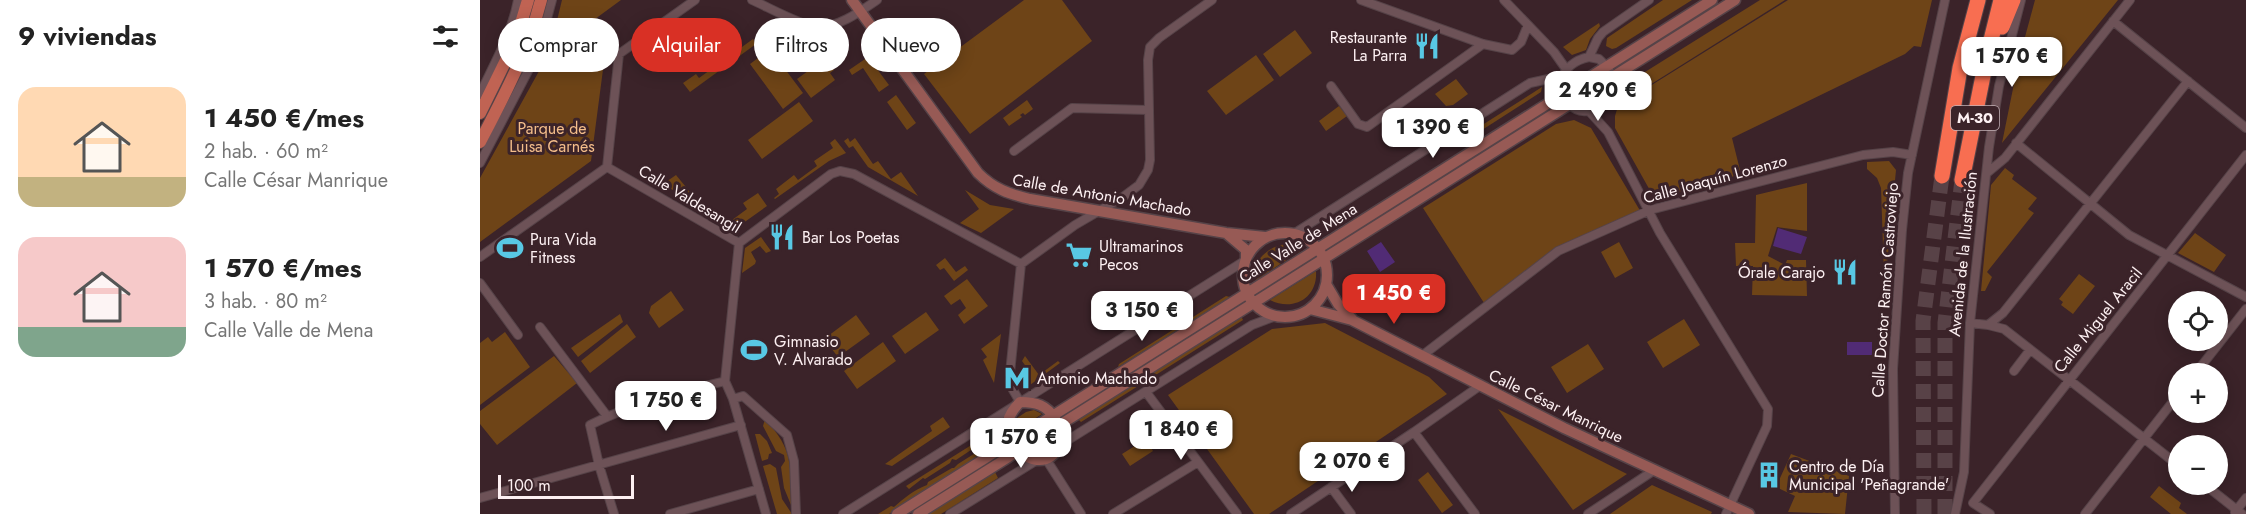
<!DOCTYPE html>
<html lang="es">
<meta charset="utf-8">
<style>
body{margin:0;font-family:Jost,sans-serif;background:#f6f6f6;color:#222;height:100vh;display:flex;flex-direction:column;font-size:22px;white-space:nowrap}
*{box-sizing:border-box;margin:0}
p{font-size:20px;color:#767676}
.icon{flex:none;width:33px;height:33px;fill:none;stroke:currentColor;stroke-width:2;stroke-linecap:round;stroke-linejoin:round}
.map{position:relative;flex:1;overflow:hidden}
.panel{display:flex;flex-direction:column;background:#fff;width:480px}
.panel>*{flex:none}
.banner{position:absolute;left:18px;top:18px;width:570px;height:54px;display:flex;gap:12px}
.buttons{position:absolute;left:1688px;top:291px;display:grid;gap:12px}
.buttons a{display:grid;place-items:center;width:60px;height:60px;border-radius:50%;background:#fff;box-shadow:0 3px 15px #0003;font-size:30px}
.scale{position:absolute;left:18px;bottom:15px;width:136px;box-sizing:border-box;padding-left:6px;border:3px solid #fdf0f2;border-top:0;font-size:16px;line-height:21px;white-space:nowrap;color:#fdf0f2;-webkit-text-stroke:4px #3b2329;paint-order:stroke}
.price{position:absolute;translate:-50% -51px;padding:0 14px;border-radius:12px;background:#fff;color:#222;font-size:20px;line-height:39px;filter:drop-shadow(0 2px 3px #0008)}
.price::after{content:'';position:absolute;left:50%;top:36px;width:18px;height:14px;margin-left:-9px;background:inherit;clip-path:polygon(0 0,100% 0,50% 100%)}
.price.on{background:#d93025;color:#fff}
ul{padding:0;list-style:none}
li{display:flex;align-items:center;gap:18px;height:150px;padding:0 18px}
li span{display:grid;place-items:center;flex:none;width:168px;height:120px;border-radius:18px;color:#555}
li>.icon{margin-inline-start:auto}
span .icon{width:72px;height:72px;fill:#fffc;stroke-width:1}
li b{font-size:26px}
h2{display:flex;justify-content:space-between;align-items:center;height:72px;padding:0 18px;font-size:26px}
.tag{padding:0 21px;border-radius:27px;background:#fff;box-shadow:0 3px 15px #0003;font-size:21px;line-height:54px}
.tag.on{background:#d93025;color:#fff}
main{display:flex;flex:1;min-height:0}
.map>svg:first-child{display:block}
</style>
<main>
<section class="panel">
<h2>9 viviendas<svg class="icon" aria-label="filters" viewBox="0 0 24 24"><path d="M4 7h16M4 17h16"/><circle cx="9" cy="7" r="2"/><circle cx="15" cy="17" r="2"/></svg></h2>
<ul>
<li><span style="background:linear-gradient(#ffd9b3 75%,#c2b280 0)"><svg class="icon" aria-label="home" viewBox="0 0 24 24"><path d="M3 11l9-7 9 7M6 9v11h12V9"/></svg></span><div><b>1 450 €/mes</b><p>2 hab. · 60 m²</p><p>Calle César Manrique</p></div></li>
<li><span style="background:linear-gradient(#f6c9c9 75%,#7fa58c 0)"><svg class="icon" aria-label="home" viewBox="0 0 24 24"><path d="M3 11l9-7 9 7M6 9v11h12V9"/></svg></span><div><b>1 570 €/mes</b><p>3 hab. · 80 m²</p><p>Calle Valle de Mena</p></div></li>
</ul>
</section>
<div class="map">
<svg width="1766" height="514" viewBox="0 0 1766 514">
<rect width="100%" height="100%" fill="#3b2329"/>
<path fill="#6e4417" d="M82,0h59l-30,22 13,40 -13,99 -111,81v-64l69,-125z
M544,0h38l30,41 -122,93 -46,-60z
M1183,0h29l-76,48 -4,1 -6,-3 1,-8z
M1280,0h25l-164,103 8,-21z
M1308,0h144l-11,47 -7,-1 -9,8 -173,84 9,36c-18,5 -74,25 -89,20l-37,-66v-12l3,-10z
M1555,0h83l-116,143 17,-84z
M1119,23l1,3 -10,13 -4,11 -14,5 -9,-8z
M815,30l17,23 -32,24 -17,-23z
M273,39l3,5 -66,48 -7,-9 13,-9 3,4z
M290,49l33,44 -20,16 -33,-45z
M776,55l18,25 -48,35 -19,-24z
M388,57l21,28 -10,7 -16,-24 -11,7 -3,-5z
M346,58l8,12 -4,3 5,7 -24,18 -14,-19z
M976,79l12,15 -15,11 -7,1 -11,-12z
M1062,87l-1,5 -73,47v-5z
M416,95l20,28 -9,7 -20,-28z
M547,100l6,9 -8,6 -2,-2 -3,2 2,2 -13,9 -6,-8z
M319,102l14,19 -51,38 -14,-19z
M859,106l8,10 -21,15 -7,-10z
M1094,120l17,8 51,86 -84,37 -72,55 -63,-98 133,-84z
M368,138l2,4 5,-4 18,26 5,-3 13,18 10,-7 17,24 -50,-29 -15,-21 -4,2 -5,-7z
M355,139l11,14 -17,8 -54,38 -1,-1 5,-4 -3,-5 18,-14 4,5 19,-14 -3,-5 19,-13 -3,-5z
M1409,161l7,9 -10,106h-2l-3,-88 -4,-10 -10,-9v-7z
M1525,168l9,7 -2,4 25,19 -9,11 6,4 -47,59 5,5 -7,14h-4l10,-106z
M196,175l14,17 -6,5 -21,-13z
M1327,183v48l-30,-4 -9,29 17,9 2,-5h19l1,36 -55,-1 1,-29h-17l-1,-23h20l1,-48z
M485,190l25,15 24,4 -33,24 -21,-10 19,-14z
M278,193l9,13 -28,20 -11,-3 19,-14 -4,-6z
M1715,233l31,22 -12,17 -36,-19z
M281,237l10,14 -5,2 -6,-7 -9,6 5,9 -1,3 -13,9 3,-25z
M1139,242l14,26 -18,10 -14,-26z
M806,244l16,6 -46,30c-5,-20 13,-34 30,-36z
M465,258l11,14 9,-6 3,4 -14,11 -10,-13 -4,2 -4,-5z
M836,271c2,27 -23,41 -46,29z
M1599,274l16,12 -22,28 -12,-9 2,-3 -4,-3z
M487,279l21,27 -24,18 -6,-9 8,-7 -6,-9 -9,6 -7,-9z
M191,291l13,19 -25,18 -10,-15 2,-7z
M746,296l4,1 -112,70 1,-3z
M446,312l13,18 -34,24 -13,-18z
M140,314l3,8 -45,35 -7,-9z
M376,315l14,19 -32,23 -14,-18z
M761,316l2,4 -162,102 -3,-3z
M1204,319l16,26 -37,23 -16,-26z
M845,323l104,54 18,17 -178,120h-15l-86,-119 104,-66z
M147,324l9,13 -46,36 -9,-12z
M25,332l25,35 -50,38v-62l8,-6 4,5z
M521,334l-7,49 -11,-23 4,-3 -6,-8z
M403,342l13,19 -39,28 -13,-18z
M1108,344l16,25 -37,24 -16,-26z
M74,356l23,27 -80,62 -17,-21v-13z
M545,356l14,19 19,-14 2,2 -30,22v-13l-8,-11z
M1018,409l129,65 -54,36z
M554,410l8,4 -26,17 1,-13 9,-6z
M463,417l7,10 -58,39 -7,-2 47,-33 -2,-5z
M285,419c29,32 25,44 26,86l-7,-17 -3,-21 4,-6 -1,-6 -8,-4 -13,-25z
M275,434h5l7,7 5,12 -3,1 -1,5 -6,2z
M501,439l2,3 -27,18 -4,-1 -2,4 -25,16 -2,-1 -14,11 -3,-3z
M666,439l7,12 -23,15 -8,-12z
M500,450h3l2,4 -96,60h-11l13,-8 3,1c10,-9 20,-17 33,-22l1,-3 24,-14h2l4,-4z
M1311,454l58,22 -4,38 -57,-2 7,-16 -19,-9z
M290,464l6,4 6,31 10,15h-15l-14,-48z
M515,472l3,6 -57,36h-13z
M948,472l25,33 -11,8 -24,-33z
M1172,485l60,27 -1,2h-101z
M1679,486l22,17 -2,5 8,6h-16l-21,-17z"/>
<path fill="#512b75" d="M1298,228l29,9 -6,17 -28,-8z
M901,242l14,20 -15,10 -13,-21z
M1367,342h25v13h-25z"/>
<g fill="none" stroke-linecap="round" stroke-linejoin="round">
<path stroke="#584247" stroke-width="15" stroke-dasharray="15 8" stroke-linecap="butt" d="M1444,514l-1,-193 19,-145
M1465,514v-191l17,-143"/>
<g stroke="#564348" stroke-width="10">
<path id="street" d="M272,0c16,7 50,26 65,27 21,1 44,-16 60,-27
M881,0l122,44 29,6 9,-8 7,-17
M1024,0l50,52 12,17
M1633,21l133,107
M1109,57l10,2c5,5 12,11 14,19 4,23 -26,45 -44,26 -5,-5 -7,-15 -10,-21 6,-15 15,-23 30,-26z
M1109,57l9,-19 5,-6 46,-32
M851,86l27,38 9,3 116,-83
M0,94c14,-30 32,-61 38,-94
M1108,110l20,22 52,101 108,176 -1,17 -41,88
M1536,143l113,92 117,62
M534,151l58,-43 76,2
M0,163l58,-111 14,-52
M127,167l12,-113 76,-54
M127,167l132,76
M1507,173l18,-15 125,-158
M815,233l235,-150 32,-7
M259,243l92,-69 9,-3 14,3 167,90
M0,257l127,-90
M0,283l38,52
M1490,323l18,2 16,4 174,136
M1508,325l15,-12 185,-232
M60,327l67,89
M943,355l135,-104 92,-41 213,-55 30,-3 19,3
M1534,371l16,-21
M1715,374l51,-65
M245,381l14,-138
M666,392l91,122
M253,399l10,-3 44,39 7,26 2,53
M540,402l-11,-19 12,-119 54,-39 48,-28 16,-12 9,-15 2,-10 -2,-100 2,-13 9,-9 53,-38
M934,432l61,82
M580,445l192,-120 24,-9
M566,459l35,55
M1724,484l38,30
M851,487l20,27
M0,498l261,-73
M1755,512l11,-14
M134,514l-15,-49 -9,-40c43,-22 89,-32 135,-44l8,18 33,115
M190,514l89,-25
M363,514l403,-254
M470,514l87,-54
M633,514l85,-52
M811,514l123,-82 67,-47
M1108,514l65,-43
M1415,514l-2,-145 9,-139 6,-57 37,-173
M1475,514l9,-42 6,-149 19,-176 10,-61 22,-86
M1510,514l-17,-11 273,-348
M1605,514l93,-119"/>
</g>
<g stroke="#564348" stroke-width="13">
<path id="secondary" d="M372,0l126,173c16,16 31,21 52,26l196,34 39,4
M746,233l20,17v9
M763 275a42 42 0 1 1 84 0a42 42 0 1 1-84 0Z
M846,284l12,20 14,15
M830,309l42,11 212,108 185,86
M540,402c16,0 27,3 35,17 10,15 5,43 -18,41 -16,-2 -31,-22 -29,-38 1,-8 7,-14 12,-20z
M417,514l815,-514
M438,514l817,-514"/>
</g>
<g stroke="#564348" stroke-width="14">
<path id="primary" d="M0,113l36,-73 12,-40
M0,142c24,-46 48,-91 61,-142"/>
</g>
<g stroke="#564348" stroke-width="17">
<path id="highway" d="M1522,27l11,-27
M1462,176l18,-108 18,-68
M1482,180l25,-124 14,-56"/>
</g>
<use href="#street" stroke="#6d5257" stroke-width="8"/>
<use href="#secondary" stroke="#975a55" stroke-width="10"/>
<use href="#primary" stroke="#c06353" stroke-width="12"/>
<use href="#highway" stroke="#f86e51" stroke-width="15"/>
</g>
<defs>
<g id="restaurant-bare" transform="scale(2.07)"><path d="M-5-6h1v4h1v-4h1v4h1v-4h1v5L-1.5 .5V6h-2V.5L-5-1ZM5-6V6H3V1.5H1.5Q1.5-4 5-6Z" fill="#58c8e4" stroke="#3b2329" stroke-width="2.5" paint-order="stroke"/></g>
<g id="stadium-bare" transform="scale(2.07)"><path d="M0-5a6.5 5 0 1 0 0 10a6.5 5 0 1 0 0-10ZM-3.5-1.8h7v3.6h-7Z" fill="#58c8e4" stroke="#3b2329" stroke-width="2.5" paint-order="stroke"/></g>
<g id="supermarket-bare" transform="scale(2.07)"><path d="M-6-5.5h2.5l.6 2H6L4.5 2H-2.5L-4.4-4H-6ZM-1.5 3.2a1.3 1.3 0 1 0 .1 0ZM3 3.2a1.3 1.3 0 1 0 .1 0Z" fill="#58c8e4" stroke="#3b2329" stroke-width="2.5" paint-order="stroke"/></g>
<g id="metro-bare" transform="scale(2.07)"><path d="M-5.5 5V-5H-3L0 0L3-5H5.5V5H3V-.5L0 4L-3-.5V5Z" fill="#58c8e4" stroke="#3b2329" stroke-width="2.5" paint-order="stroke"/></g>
<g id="building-bare" transform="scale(2.07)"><path d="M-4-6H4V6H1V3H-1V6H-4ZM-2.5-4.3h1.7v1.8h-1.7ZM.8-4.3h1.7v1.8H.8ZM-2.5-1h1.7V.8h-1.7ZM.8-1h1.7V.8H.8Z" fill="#58c8e4" stroke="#3b2329" stroke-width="2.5" paint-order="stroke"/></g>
</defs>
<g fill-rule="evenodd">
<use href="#restaurant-bare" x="947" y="46"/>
<use href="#restaurant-bare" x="302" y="237"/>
<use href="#stadium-bare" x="30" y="248"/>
<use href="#supermarket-bare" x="599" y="255"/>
<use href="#restaurant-bare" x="1365" y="272"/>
<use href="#stadium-bare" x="274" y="350"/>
<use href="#metro-bare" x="537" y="378"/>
<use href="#building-bare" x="1289" y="475"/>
</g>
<g text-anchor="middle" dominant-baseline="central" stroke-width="6" stroke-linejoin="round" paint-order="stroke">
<rect fill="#3b2329" stroke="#c3b2b6" stroke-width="1.5" x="1471" y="106" width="48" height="24" rx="4.5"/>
<g font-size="15" font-weight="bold" fill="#fdf0f2">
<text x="1495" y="118">M-30</text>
</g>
<g font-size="16" fill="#fdf0f2" stroke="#3b2329" text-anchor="start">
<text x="927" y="37" text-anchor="end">Restaurante<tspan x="927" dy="18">La Parra</tspan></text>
<text x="322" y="237">Bar Los Poetas</text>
<text x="50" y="239">Pura Vida<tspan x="50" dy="18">Fitness</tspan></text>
<text x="619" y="246">Ultramarinos<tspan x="619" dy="18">Pecos</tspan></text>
<text x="1345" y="272" text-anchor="end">Órale Carajo</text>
<text x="294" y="341">Gimnasio<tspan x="294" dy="18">V. Alvarado</tspan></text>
<text x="557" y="378">Antonio Machado</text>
<text x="1309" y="466">Centro de Día<tspan x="1309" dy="18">Municipal 'Peñagrande'</tspan></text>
</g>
<g font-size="16" fill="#f5be8b" stroke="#3b2329">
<text x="72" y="128">Parque de<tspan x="72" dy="18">Luisa Carnés</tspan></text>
</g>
<g font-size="16" fill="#fdf0f2" stroke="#3b2329">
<text transform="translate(1235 179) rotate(-15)">Calle Joaquín Lorenzo</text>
<text transform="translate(622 195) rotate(10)">Calle de Antonio Machado</text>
<text transform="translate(210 199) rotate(31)">Calle Valdesangil</text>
<text transform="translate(818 243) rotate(-32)">Calle Valle de Mena</text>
<text transform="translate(1483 254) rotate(-84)">Avenida de la Ilustración</text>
<text transform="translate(1405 290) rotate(-86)">Calle Doctor Ramón Castroviejo</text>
<text transform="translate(1618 320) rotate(-51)">Calle Miguel Aracil</text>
<text transform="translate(1076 406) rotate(26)">Calle César Manrique</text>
</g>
</g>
</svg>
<div class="buttons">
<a><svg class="icon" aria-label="locate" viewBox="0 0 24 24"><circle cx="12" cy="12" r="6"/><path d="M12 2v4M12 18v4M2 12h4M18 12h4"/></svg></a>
<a>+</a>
<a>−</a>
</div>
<div class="scale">100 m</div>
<b class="price" style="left:1532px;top:88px">1 570 €</b>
<b class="price" style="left:1118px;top:122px">2 490 €</b>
<b class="price" style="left:953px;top:159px">1 390 €</b>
<b class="price on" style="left:914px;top:325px">1 450 €</b>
<b class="price" style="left:662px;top:342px">3 150 €</b>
<b class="price" style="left:186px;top:432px">1 750 €</b>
<b class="price" style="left:701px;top:461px">1 840 €</b>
<b class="price" style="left:541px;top:469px">1 570 €</b>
<b class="price" style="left:872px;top:493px">2 070 €</b>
<div class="banner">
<a class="tag">Comprar</a>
<a class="tag on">Alquilar</a>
<a class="tag">Filtros</a>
<a class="tag">Nuevo</a>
</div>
</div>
</main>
